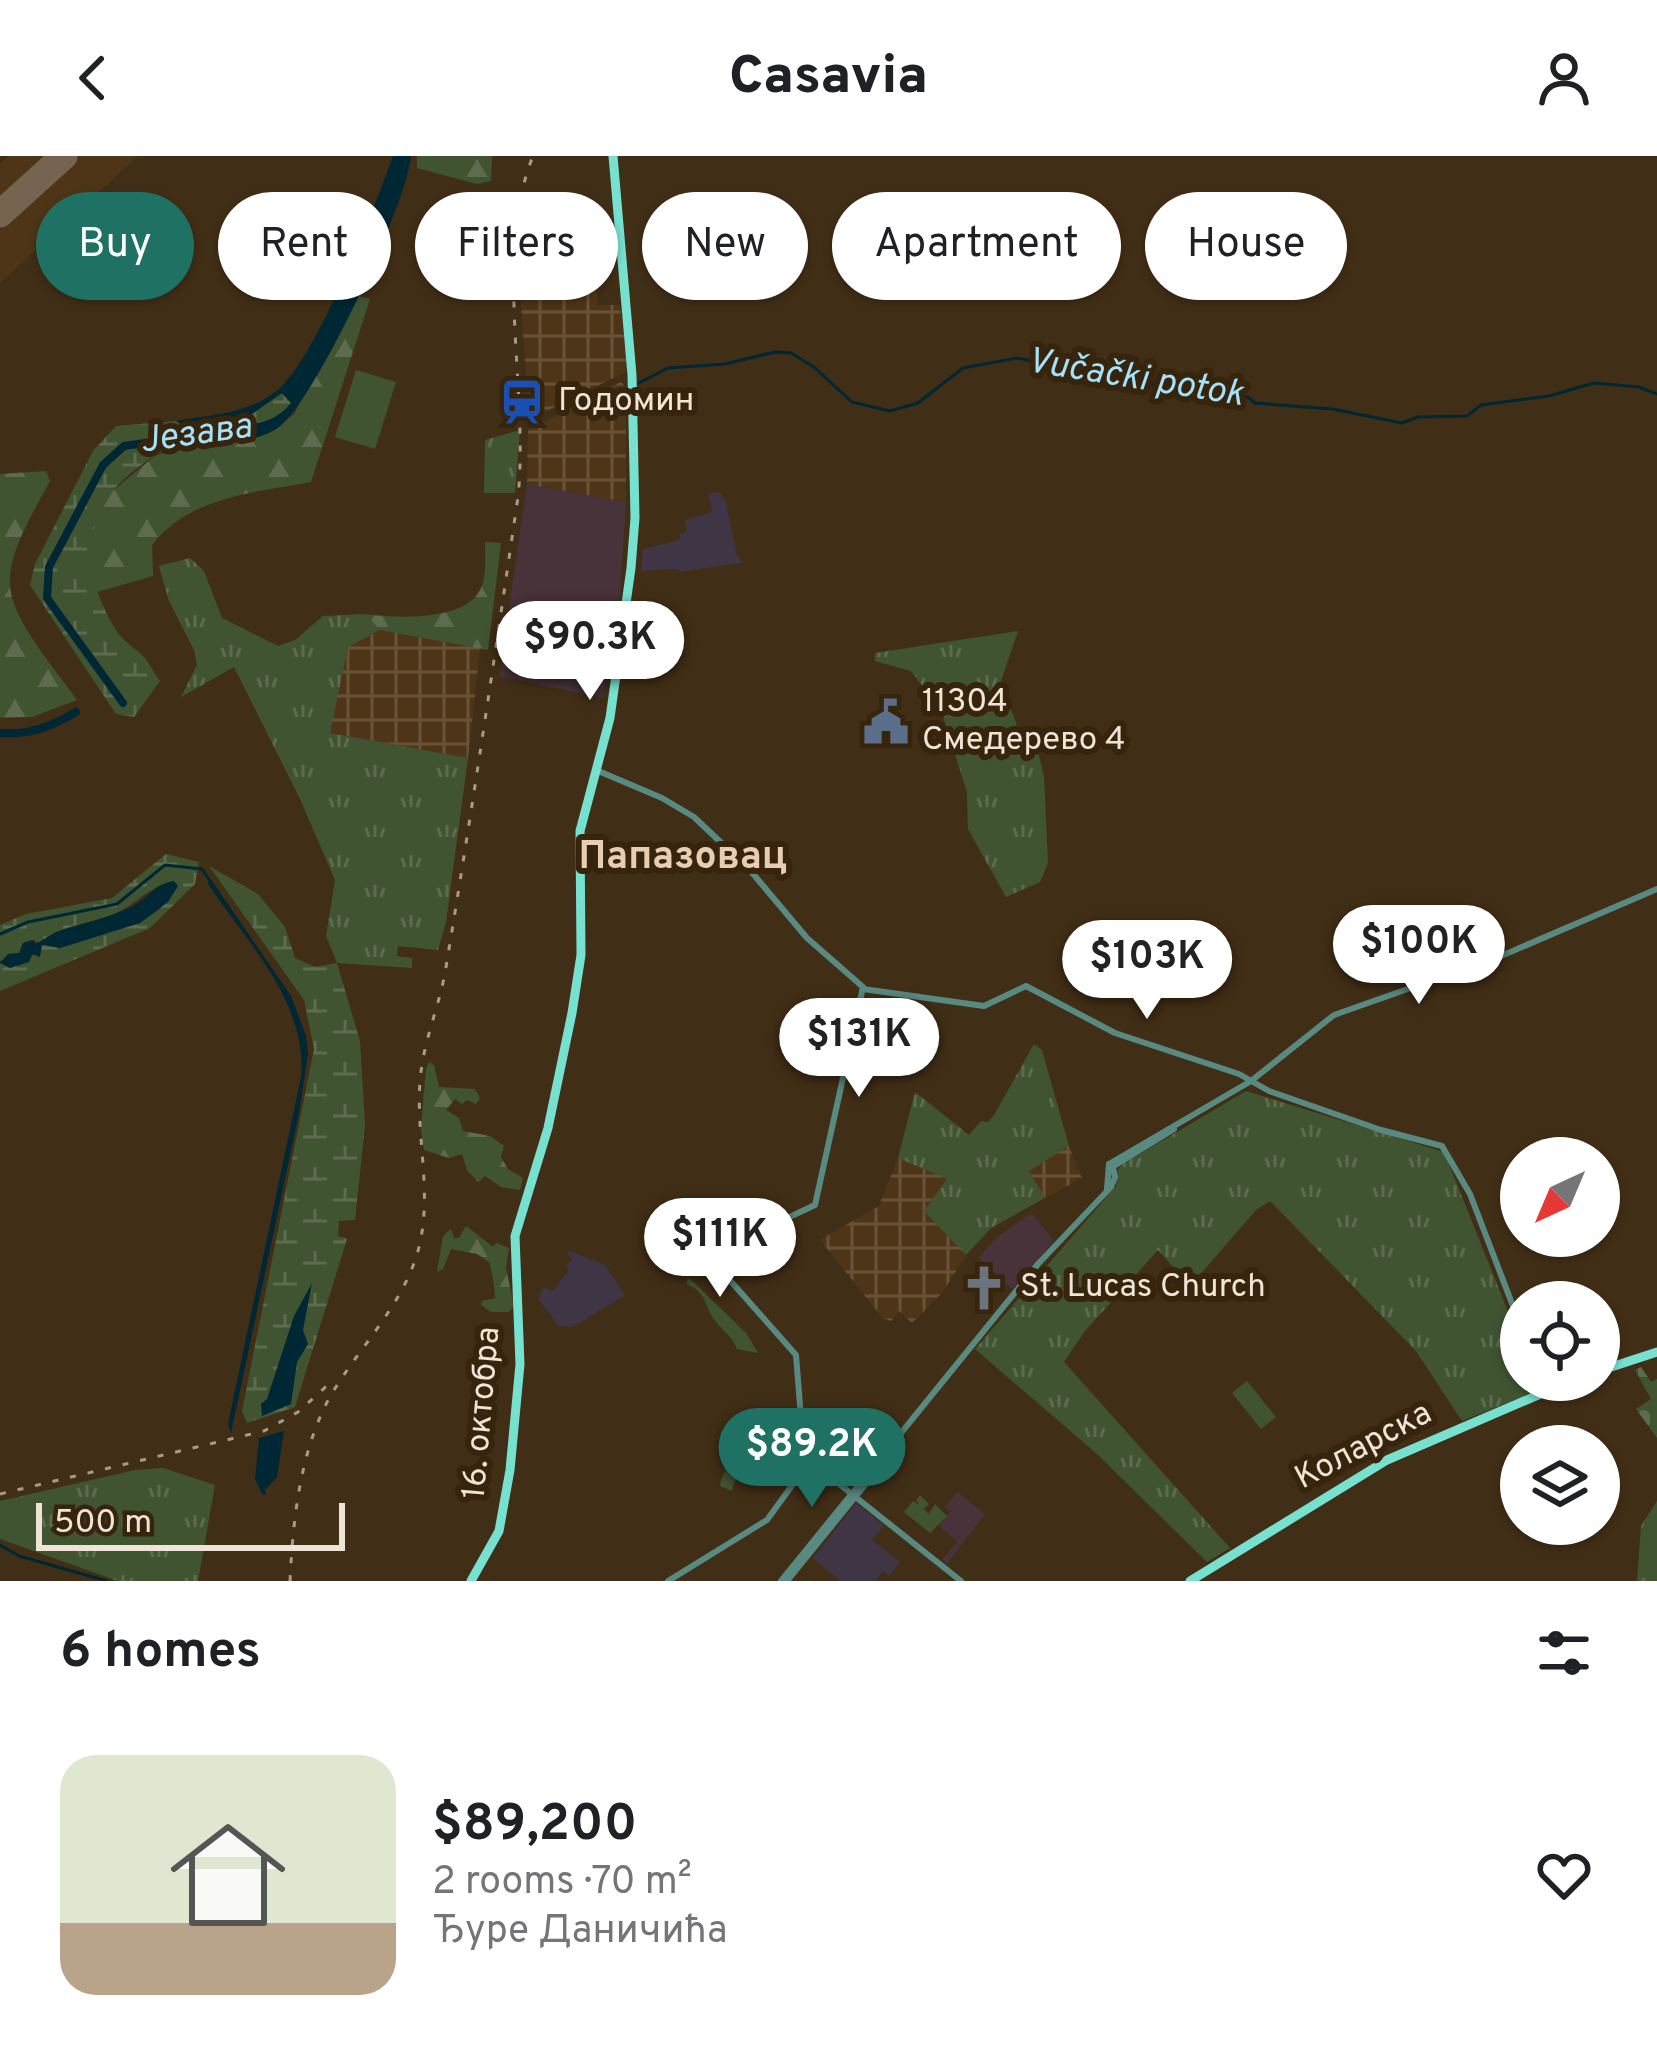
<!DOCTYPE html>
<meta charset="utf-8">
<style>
body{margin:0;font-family:Overpass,sans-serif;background:#f6f6f6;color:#202124;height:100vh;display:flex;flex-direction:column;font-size:45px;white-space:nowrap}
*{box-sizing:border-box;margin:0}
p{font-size:39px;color:#757577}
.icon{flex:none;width:66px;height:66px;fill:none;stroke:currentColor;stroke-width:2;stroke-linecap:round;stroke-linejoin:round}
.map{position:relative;height:1425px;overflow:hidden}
.panel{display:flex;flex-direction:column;background:#fff;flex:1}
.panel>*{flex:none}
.banner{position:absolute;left:36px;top:36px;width:1587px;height:108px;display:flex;gap:24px}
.needle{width:78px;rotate:224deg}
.fabs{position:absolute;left:1500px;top:981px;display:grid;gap:24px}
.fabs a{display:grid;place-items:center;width:120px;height:120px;border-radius:50%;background:#fff;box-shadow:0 3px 9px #0004;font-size:60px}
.scale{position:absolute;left:36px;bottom:30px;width:309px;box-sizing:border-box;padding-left:12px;border:6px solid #f0e4d6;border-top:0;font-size:33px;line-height:42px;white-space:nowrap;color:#f0e4d6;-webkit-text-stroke:9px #37240c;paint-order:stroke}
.price{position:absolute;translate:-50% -102px;padding:0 27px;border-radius:42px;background:#fff;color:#222;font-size:39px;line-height:78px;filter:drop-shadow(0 3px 6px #0008)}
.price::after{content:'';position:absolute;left:50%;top:72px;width:36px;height:27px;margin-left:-18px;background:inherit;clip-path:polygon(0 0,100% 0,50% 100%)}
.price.on{background:#1f7263;color:#fff}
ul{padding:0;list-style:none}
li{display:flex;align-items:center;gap:36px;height:300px;padding:0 60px}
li+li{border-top:3px solid #e0e0e0}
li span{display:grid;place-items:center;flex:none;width:336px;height:240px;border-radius:36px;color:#555}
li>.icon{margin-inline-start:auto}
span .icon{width:144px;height:144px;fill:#fffc;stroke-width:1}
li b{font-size:51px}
h2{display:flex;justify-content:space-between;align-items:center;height:144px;padding:0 60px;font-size:51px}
.chip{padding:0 42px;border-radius:54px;background:#fff;box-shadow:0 3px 9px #0004;font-size:42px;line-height:108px}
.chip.on{background:#1f7263;color:#fff}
header{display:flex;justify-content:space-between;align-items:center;height:156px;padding:0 60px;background:#fff;font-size:54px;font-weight:800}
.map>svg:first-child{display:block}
</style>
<header><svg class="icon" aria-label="back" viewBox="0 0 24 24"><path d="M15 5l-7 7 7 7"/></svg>Casavia<svg class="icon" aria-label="person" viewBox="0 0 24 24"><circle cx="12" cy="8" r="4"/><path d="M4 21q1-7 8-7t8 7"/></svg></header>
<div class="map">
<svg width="1657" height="1425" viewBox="0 0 1657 1425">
<defs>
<pattern id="industrial-grid" width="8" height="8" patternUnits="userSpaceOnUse" patternTransform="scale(3)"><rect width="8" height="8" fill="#4e3517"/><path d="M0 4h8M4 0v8" fill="none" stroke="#685238"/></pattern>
<pattern id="grass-tufts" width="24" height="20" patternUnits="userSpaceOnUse" patternTransform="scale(3)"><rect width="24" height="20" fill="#415432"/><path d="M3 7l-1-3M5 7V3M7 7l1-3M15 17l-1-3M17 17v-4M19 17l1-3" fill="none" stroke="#5d6c4f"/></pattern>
<pattern id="forest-firs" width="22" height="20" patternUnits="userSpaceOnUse" patternTransform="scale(3)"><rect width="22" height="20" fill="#415432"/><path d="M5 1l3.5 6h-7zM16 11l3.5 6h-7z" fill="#5d6c4f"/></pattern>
<pattern id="wetland-marsh" width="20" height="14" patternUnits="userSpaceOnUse" patternTransform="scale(3)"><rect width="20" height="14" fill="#415432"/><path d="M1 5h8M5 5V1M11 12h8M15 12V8" fill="none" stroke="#5d6c4f"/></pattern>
<pattern id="cemetery-stones" width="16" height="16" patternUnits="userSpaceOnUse" patternTransform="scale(3)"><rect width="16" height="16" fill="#415432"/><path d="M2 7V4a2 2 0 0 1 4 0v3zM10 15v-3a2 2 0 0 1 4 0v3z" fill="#5d6c4f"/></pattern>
</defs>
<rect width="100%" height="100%" fill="#412e16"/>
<path fill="#473339" d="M527,328l99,18 -6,92 -17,104 -104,-22z
M1032,1057l22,28 -42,48 -34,-31 19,-21z
M957,1336l28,22 -38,50 -5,-4 15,-19 -18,-15 11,-14 -5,-5z"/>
<path fill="url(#industrial-grid)" d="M597,113v36h23l8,61 -3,6 -96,48 -10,-149z
M621,226l5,6v114l-99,-18 1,-54z
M380,474l100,18 -12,110 -139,-25 19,-86z
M1069,990l13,32 -37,20 -16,-27z
M898,1002l50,21 -24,32 42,44 -24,38 -30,30 -13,-12 -8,10 -8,-3 -63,-78 59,-34z"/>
<path fill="#403544" d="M718,336l7,6 11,54 6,11 -63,9 -1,-3 -37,2 2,-22 37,-9v-6l7,-2 -2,-12 27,-8 -4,-18z
M567,1094l38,15 20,30 -52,32 -14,-1 -21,-27 5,-12 10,4 15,-20 -2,-5 6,-6z
M856,1347l28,22 -12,15 28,22 -11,14 -6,-5 -8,10h-35l-27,-23z"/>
<path fill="#4e3517" d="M9,0h129l-138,127v-119z"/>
<path fill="url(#grass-tufts)" d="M520,274l-5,63h-31l1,-53z
M190,402l14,13 18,47 56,28 17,-6 28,-24 42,-2 15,16 -32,17 -18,86 138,25 -22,164 -8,28 -40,-4 -1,10 15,2v10l-75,-5 -11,-27 9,-56 -35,-81 -66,-132 -53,30 16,-32 -3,-15 -25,-49 -10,-35z
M1018,475l-17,50 19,53 17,14 7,28 4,87 -8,19 -34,15 -38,-68 -1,-37 -26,-82 -30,-39 -36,-10v-8z
M1034,888l8,6 27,96 -40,25 16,27 -54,30 -25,27 -42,-44 23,-32 -49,-21 17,-66 54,43 12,-14 7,1 6,-7z
M1246,935l198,61 77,192v36h14l4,10 -77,31 -46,-70 -146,-150 -14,9 -66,76 -32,-36 -73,81 -21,31 166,186 -23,14 -110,-108 -122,-105 141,-163 2,-17 5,-5z
M163,1312l52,17 -17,96h-80l-118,-42v-38l135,-31z
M1657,1345v80h-20l4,-55z"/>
<path fill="url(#forest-firs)" d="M417,0h75l-1,25 -14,3 -60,-16z
M358,140l12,3 -59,183c-57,11 -121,14 -159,63l1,31 -56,16 -7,-27 1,-37 12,-29 53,-44 117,-24 21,-17z
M46,315l4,10c-15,28 -43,73 -40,105 2,35 47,85 67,114l-45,17 -32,1v-244z
M485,386l16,1 -13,107 -108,-20 -15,-16c29,4 99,8 115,-24 7,-12 5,-35 5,-48z
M429,906l5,3 5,22 36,2 5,9 -4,6 -9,-4 -5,4 -7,-5 -9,11 13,8 4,13 27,5 14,10 -3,11 7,12 15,9 -3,12 -19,-3 -16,-11 -7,6 -11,-12 -5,-16 -13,4 -25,-8 -3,-22 5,-59z
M466,1070l27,21 3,-4 13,5 -3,20 8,38 -5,6h-18l-10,-7 1,-4 13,-3c0,-9 -3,-27 -6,-36l-12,-8 -26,-5 -8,20 -6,3 6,-36 8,-7 3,9h5z
M689,1122l57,55 12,20 -21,-4c-5,-13 -12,-16 -20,-26 -14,-15 -8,-31 -31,-39z
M753,1266l13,3c-6,26 -29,42 -34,66l-12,-5c5,-26 27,-38 33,-64z"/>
<path fill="url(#wetland-marsh)" d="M282,237l9,10c-10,13 -27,22 -44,20l5,-9z
M176,265l20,10 -3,8c-26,6 -51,24 -71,42 -44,42 -37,103 -4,152 7,10 19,16 27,25 5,7 10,16 15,23l-26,36 -18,-3 -86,-129 5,-21 58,-113 23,-25z
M166,698l33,8 -4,22 -45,44 -150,63v-28l28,-1 14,-18 18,4 79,-25 21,-14 14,-28c-22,3 -39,24 -60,33 -23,10 -56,11 -72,29l-12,-3 -7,3 -3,10 -20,8v-36l26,-11 86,-16z
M209,710l49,28 27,33 10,31 20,9 22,-4 23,78 5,84 -10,95 -16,1 -1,15 9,3 -52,168 -48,16 -5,-12 72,-362 -10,-49z"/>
<path fill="url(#cemetery-stones)" d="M1641,1211l10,15 6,-3v59l-21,-29 15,-10 -16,-29z"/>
<path fill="#415432" d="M356,214l40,12 -21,67 -40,-12z
M1247,1225l29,36 -15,12 -29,-36z
M920,1339l9,9 -5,5 5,5 6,-10 12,12 -17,17 -26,-21 9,-11 6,4 -3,-5z"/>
<path fill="#002734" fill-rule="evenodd" d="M393,0h18c-4,48 -95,243 -132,271 -23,17 -71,20 -98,15l12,-3 3,-8 -20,-10c38,-7 73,-6 104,-33 38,-35 94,-179 113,-232zM282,237l9,10c-10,13 -27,22 -43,20l4,-9z
M210,722l81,118 15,40 2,18 -9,59 -68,320 -3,-9 73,-347c7,-73 -54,-135 -93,-193z
M174,725l4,5 -10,16 -28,21 -80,25 -18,-3 -2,12 -8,-3 -3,8 -19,6 -10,-5 8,-9 11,-1 4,-10 11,-3 1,4c8,-3 15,-10 24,-13 25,-8 50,-13 74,-25 16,-9 22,-22 41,-25z
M312,1127l-9,47 5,14 -11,18 -6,42 -29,12 -1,-12 6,-5 27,-83z
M284,1275l-7,46 -12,13 1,5 -4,-1 -7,-15 4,-41z"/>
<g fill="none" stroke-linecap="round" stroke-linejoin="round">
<path stroke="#002734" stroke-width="3" d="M639,227l29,-15 57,-4 50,-12 16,1 23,14 38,35 38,9 28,-8 45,-35 54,-10 176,34 55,5 7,6 77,6 70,14 16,-6 49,-1 14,-11 68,-9 45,-13 45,4 18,7
M0,778l28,-12 89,-18 48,-39 37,4 8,12
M0,1389l19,11 88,25"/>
<path stroke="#002734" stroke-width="8" d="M123,547l-76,-105 2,-31 54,-102 21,-19 78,-11
M0,577c31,2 50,-6 76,-21"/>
<path stroke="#766450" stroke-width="27" d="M0,58l64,-58"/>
<path stroke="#598a81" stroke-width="6" d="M596,614l66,28 32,19 55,52 58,69 56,49 -48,218 -72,34 -35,1 -4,11 92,104 8,101 157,125
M863,833l121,17 42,-20 89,47 124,41 30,17 112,39 61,16 28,48 51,133
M1109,1008l142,-83 83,-66 167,-59 156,-67
M1114,1010l60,-37
M1107,1033l2,-25
M668,1425l99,-61 42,-58
M781,1425l257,-317 73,-77 4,-10 -2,-10
M787,1425l103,-127"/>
<path stroke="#77e1d0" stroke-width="9" d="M1599,1215l58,-19
M471,1425l28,-50 11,-61 10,-106 -5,-128 33,-108 24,-115 9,-58 -1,-124 30,-113 21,-150 4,-50 -3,-143 -19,-219
M1190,1425l197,-121 186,-80"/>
<path stroke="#aa9b89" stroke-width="3" stroke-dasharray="6 12" stroke-linecap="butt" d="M0,1338l264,-63 34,-19 32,-29
M290,1425c3,-62 10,-131 41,-186 29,-49 74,-92 88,-148 15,-60 -7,-122 3,-182 5,-33 19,-65 24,-98 26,-156 49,-313 72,-470 11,-108 -25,-242 15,-341"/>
</g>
<defs>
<g id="station-bare" transform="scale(3.6)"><path d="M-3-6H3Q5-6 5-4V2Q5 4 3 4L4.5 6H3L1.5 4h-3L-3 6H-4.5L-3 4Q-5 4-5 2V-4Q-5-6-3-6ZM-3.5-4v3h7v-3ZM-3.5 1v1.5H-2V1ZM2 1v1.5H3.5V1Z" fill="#1a4fb4" stroke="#37240c" stroke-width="2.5" paint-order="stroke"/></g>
<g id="civic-bare" transform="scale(3.6)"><path d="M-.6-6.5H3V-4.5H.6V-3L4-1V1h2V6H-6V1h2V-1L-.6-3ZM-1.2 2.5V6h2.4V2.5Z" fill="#5c6f8a" stroke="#37240c" stroke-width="2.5" paint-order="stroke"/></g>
<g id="church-bare" transform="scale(3.6)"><path d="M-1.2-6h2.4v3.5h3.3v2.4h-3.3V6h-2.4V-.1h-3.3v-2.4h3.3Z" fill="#6b7280" stroke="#37240c" stroke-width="2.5" paint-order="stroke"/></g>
</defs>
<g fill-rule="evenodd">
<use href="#station-bare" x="522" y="246"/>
<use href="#civic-bare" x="886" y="566"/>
<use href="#church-bare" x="984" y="1132"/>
</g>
<g text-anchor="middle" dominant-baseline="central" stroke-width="12" stroke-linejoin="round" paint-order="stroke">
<g font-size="33" fill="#f0e4d6" stroke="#37240c" text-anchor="start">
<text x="558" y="246">Годомин</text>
<text x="922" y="547">11304<tspan x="922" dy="38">Смедерево 4</tspan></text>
<text x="1020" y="1132">St. Lucas Church</text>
</g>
<g font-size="33" fill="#f0e4d6" stroke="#37240c">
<text transform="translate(483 1257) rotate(-85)">16. октобра</text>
<text transform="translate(1364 1291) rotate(-28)">Коларска</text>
</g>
<g font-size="36" font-style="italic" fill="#a4e2fc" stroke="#37240c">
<text transform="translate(1135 223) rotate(9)">Vučački potok</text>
<text transform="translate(196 279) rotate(-8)">Језава</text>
</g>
<g font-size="39" font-weight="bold" fill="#e7ceb2" stroke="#37240c">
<text x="683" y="702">Папазовац</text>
</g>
</g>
</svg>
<div class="fabs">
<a><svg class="needle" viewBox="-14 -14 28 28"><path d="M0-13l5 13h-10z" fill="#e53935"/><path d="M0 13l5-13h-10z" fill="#757577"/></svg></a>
<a><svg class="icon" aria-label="locate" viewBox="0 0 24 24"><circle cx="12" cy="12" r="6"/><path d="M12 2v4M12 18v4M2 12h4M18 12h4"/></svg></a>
<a><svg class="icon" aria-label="layers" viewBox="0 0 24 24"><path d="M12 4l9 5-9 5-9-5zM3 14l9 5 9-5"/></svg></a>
</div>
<div class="scale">500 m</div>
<b class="price" style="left:590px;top:547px">$90.3K</b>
<b class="price" style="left:1419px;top:851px">$100K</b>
<b class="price" style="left:1147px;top:866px">$103K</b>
<b class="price" style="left:859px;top:944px">$131K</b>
<b class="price" style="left:720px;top:1144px">$111K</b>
<b class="price on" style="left:812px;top:1354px">$89.2K</b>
<div class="banner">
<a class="chip on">Buy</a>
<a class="chip">Rent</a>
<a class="chip">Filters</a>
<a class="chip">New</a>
<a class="chip">Apartment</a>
<a class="chip">House</a>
</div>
</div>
<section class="panel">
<h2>6 homes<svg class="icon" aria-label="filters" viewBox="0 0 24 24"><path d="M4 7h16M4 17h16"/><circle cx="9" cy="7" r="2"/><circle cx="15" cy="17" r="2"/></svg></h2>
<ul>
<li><span style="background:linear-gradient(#dfe7d0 70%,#b9a48a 0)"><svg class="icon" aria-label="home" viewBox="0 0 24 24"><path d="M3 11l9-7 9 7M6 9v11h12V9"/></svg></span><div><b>$89,200</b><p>2 rooms · 70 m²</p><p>Ђуре Даничића</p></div><svg class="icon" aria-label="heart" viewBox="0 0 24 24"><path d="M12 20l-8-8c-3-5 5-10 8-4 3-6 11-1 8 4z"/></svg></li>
</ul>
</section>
